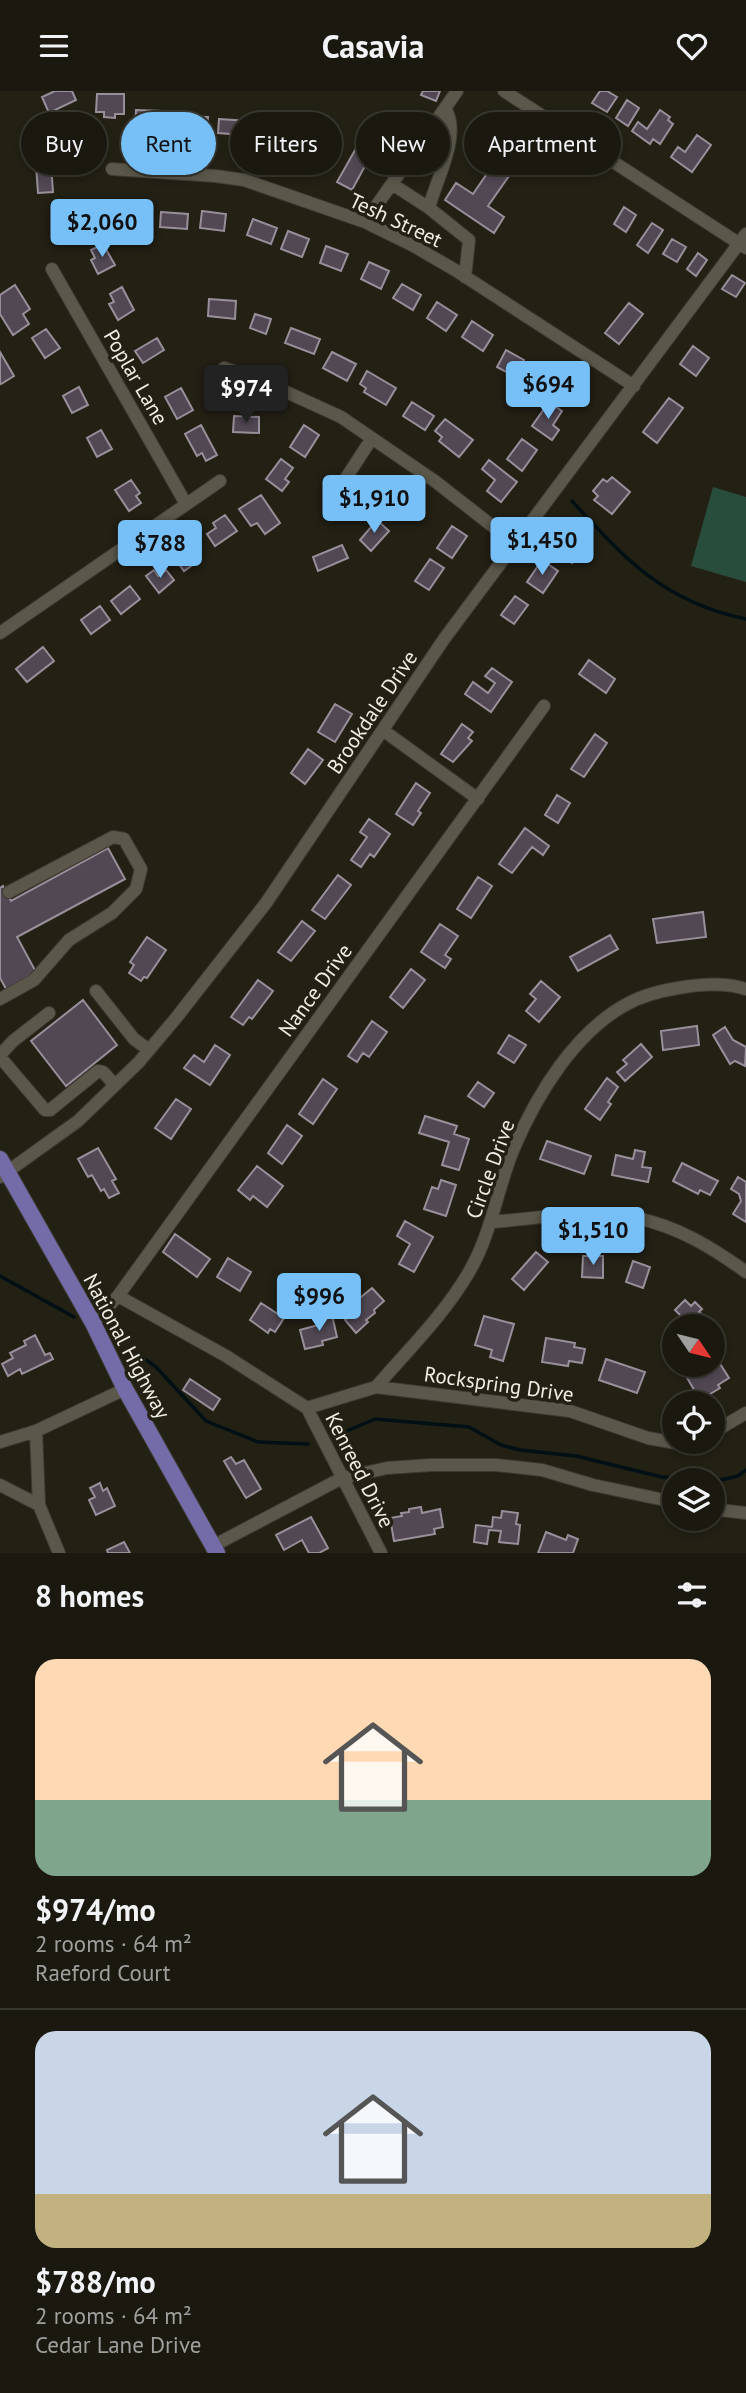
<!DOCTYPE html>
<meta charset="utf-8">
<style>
body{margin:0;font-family:"PT Sans",sans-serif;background:#232118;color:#f1f3f6;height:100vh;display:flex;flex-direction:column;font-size:26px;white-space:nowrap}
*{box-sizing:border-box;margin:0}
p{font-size:23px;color:#9fa09e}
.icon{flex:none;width:38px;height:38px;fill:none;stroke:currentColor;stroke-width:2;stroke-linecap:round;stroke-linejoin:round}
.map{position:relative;height:1462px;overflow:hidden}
.drawer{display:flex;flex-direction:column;background:#1a180f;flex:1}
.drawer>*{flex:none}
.hud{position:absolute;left:21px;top:21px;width:705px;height:63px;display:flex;gap:14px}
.needle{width:46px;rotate:125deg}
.tools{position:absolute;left:662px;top:1223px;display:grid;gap:14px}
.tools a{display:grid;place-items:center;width:63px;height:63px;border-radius:50%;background:#1a180f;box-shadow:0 4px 10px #0003,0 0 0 2px #38372f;font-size:35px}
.price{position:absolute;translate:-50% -60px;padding:0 16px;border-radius:7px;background:#76c0f7;color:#111;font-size:23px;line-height:46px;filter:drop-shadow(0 2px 4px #0008)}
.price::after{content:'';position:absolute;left:50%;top:42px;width:21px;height:16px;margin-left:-10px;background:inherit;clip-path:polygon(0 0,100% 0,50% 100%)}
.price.on{background:#222;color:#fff}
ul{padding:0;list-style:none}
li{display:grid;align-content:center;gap:14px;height:371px;padding:0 35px}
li+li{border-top:2px solid #38372f}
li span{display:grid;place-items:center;height:217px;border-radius:21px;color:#555}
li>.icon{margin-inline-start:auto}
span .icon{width:126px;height:126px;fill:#fffc;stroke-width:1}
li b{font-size:30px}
h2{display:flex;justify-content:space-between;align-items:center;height:84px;padding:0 35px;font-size:30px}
.pill{padding:0 24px;border-radius:32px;background:#1a180f;box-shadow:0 4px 10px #0003,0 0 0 2px #38372f;font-size:24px;line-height:63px}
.pill.on{background:#76c0f7;color:#111}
header{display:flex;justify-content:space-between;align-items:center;height:91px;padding:0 35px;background:#1a180f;font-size:32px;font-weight:700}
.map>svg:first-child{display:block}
</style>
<header><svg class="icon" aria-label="menu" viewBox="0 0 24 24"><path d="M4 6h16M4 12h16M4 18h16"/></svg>Casavia<svg class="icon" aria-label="heart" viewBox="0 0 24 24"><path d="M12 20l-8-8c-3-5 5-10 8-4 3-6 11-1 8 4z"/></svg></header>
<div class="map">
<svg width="746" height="1462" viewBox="0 0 746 1462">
<rect width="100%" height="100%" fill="#232014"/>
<path fill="#294d3d" d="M713,396l33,10v85l-55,-16z"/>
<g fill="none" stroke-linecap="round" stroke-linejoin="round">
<path stroke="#001015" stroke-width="3.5" d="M572,410c54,59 92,101 174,118
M0,1185l74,41
M134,1260l22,16 50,54 52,21 50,2
M335,1345l40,-17 94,8 32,18 19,5 56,6 86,21 38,4
M712,1391l26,-6 8,-6"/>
</g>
<path fill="#514853" stroke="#998f9b" stroke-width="2" d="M55,0h17l4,9 -27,13 -7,-16z
M423,0h17l-4,10 -15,-6z
M600,0h7l10,6 -10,15 -15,-9z
M97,3h27v20h-9v4l-11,-1v-5h-8z
M627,9l12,8 -11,18 -12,-8z
M136,19l26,1 -1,18 -26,-1z
M660,19l10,7 -2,3 5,4 -13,20 -7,-5 -3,5 -18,-13 6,-9 9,7z
M176,25l32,1 -1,17 -20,-1v4h-12z
M219,28l30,2 -1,8 -6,-1 -1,12 -11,-1v-5l-12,-1z
M289,41l24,6 -4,17 -24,-7z
M364,43l14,8 -26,48 -15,-8z
M697,44l14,10 -19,27 -21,-15 7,-10 7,5z
M51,73l2,28 -15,1 -2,-28z
M493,74l16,11 -21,30 16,11 -10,16 -49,-33 11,-17 17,11z
M624,116l12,8 -10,17 -12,-8z
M202,120l24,3 -2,17 -24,-3z
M161,121l27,2 -1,15 -27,-2z
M121,126l24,2 -2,19 -23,-2z
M253,128l24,9 -6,16 -24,-9z
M652,132l11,7 -15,23 -11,-8z
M288,140l21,8 -7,18 -21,-8z
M672,148l14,8 -9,15 -14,-8z
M103,153l12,21 -17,9 -7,-14 4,-2 -4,-8z
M326,155l22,8 -7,17 -21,-8z
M698,162l9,7 -11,16 -9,-7z
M369,171l20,9 -8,18 -20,-10z
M732,184l13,8 -9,14 -14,-8z
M402,193l19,11 -8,15 -20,-12z
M15,194l15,24 -7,5 6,10 -16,11 -13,-21v-19z
M122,196l12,23 -16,10 -9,-16 5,-2 -4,-8z
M209,208l27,2 -1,18 -27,-3z
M437,211l20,13 -11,16 -19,-13z
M629,212l14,11 -24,30 -14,-11z
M255,223l16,5 -5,15 -16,-6z
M472,230l21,14 -10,16 -21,-14z
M291,237l29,11 -6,15 -29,-11z
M46,238l14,19 -15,10 -13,-20z
M157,247l7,12 -21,13 -8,-12z
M693,255l16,12 -13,18 -16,-12z
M506,259l18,10 -10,16 -17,-9z
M0,261l14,24 -13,8 -1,-1z
M332,261l24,12 -9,17 -24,-13z
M367,280l29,17 -10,17 -22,-13 2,-4 -6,-4z
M575,285l12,8 -14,20 -12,-8z
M79,296l9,18 -16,8 -9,-17z
M181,297l12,22 -16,9 -12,-22z
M669,307l14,10 -26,35 -14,-11z
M412,311l22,14 -9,14 -22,-14z
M549,311l13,9 -9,14 6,5 -7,10 -20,-14z
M234,325l25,1v16l-26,-1z
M445,328l28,21 -14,17 -20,-16 3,-4 -7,-6z
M201,334l16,30 -11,6 -4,-8 -5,3 -12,-22z
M304,334l15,10 -14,22 -15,-10z
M101,339l11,19 -15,8 -10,-19z
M522,348l15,11 -15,21 -15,-12z
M281,368l12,9 -8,11 4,3 -7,9 -16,-12z
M489,369l28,22 -16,20 -14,-11 8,-11 -13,-11z
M612,386l18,15 -18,22 -18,-14 4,-4 -5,-5 10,-12 4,3z
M131,389l9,13 -4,3 5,7 -12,8 -14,-21z
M396,392l18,12 -16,24 -14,-9 6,-9 -4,-3z
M261,404l19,28 -15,11 -8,-11 -6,3 -12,-17z
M225,424l12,16 -22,15 -8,-12 9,-6 -3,-5z
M377,429l12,11 -18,20 -11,-11z
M452,435l15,10 -15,22 -15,-10z
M573,438l16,11 -17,23 -15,-11 4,-5 -6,-4 9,-12 6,4z
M196,450l5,8 -5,3 5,7 -17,12 -10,-14z
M342,454l6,13 -30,13 -5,-14z
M430,468l14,9 -15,22 -14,-9z
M542,469l16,11 -15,22 -16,-11z
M154,479l4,6 8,-6 8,10 -15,13 -13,-17z
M130,495l10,13 -19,15 -10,-13z
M515,505l13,9 -14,19 -13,-9z
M100,515l10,14 -19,14 -10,-14z
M43,556l11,14 -27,21 -11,-13z
M589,569l26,19 -9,14 -27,-19z
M492,577l20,14 -21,30 -26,-18 8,-12 15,11 7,-10 -10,-7z
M335,613l17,10 -17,28 -17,-10z
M462,633l11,8 -5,6 4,3 -19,21 -12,-8z
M595,643l12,9 -23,34 -13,-8z
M308,658l15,11 -18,24 -14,-11z
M416,692l14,10 -12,18 3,2 -8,12 -17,-11z
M557,704l13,8 -12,20 -13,-8z
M369,728l21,15 -16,23 -4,-3 -9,13 -10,-7 16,-23 -7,-5z
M525,737l24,18 -6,9 -11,-8 -20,26 -13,-9z
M108,757l17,31 -108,58 19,35 -30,17 -6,-11v-90l3,-2 8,15z
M338,784l13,10 -26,34 -13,-9z
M478,786l14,9 -21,32 -14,-9z
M703,821l3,25 -49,6 -4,-24z
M302,830l13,10 -24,30 -13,-9z
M440,833l18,12 -13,19 6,4 -6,9 -24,-16z
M610,844l8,14 -40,22 -8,-14z
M147,846l19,13 -19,28 -3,-1 -3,4 -12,-8 5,-8 -4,-3z
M411,878l14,11 -22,28 -13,-11z
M258,889l15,11 -21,28 -3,-2 -6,8 -12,-8z
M541,890l19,16 -21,25 -13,-11 10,-12 -6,-5z
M83,909l34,45 -51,41 -35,-45z
M372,930l15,11 -18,25 -6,-4 -6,9 -9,-6z
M697,935l2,19 -36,5 -2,-19z
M725,936l8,13 13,7 -1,19 -10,-5 -5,3 -17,-29z
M509,944l17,10 -12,18 -16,-10z
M641,953l11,13 -27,24 -8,-9 10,-8 -4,-4z
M215,954l15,10 -20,30 -26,-17 10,-13 10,7z
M607,987l11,9 -10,15 3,2 -11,16 -15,-11z
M323,988l14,10 -24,35 -14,-10z
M478,991l16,11 -10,14 -16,-11z
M176,1008l15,10 -20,30 -16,-11z
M425,1025l32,10 -3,8 15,5 -10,31 -17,-5 7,-23 -30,-9z
M287,1034l15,11 -20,28 -14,-11z
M547,1050l44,15 -7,18 -44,-15z
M98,1057l18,31 -4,2 7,12 -10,5 -5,-9 -3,2 -9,-16 -4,2 -10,-18z
M635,1059l10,2 -3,15 9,1 -3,14 -36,-7 4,-20 17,4z
M682,1072l36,18 -8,14 -10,-5 -2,4 -25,-13z
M257,1075l26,20 -16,21 -14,-11 -3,4 -12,-10z
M738,1086l8,5v40l-13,-8 8,-13 -2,-7 -8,-5z
M441,1089l15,5 -10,31 -22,-7 8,-22 6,2z
M405,1130l28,16 -19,35 -15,-8 11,-20 -13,-8z
M175,1143l35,25 -13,18 -34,-25z
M536,1161l12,10 -24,28 -12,-11z
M583,1165h20v22l-21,-1z
M228,1167l23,14 -11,19 -23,-14z
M633,1170l17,6 -7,21 -17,-6z
M372,1197l12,13 -10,9 1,3 -9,7 2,2 -12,11 -11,-13 10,-8 -5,-6z
M685,1209l6,6 4,-4 7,7 -3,3 4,3 -12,11 -16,-16z
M261,1212l23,15 -9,14 -5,-3 -2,4 -18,-13z
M332,1224l5,22 -15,4 1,4 -18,4 -5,-19 18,-5 -1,-6z
M484,1225l30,8 -11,37 -13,-4 2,-7 -17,-5z
M35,1244l10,20 5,-2 3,6 -31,15 -2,-5 -12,7 -6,-12 11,-6 -3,-5 16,-8 -2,-4z
M546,1247l29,5 -1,4 11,2 -3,14 -13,-2 -1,5 -26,-4z
M606,1268l39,13 -8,21 -38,-13z
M719,1271l10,16 -11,7 2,3 -20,12 -14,-24 10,-7 3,5z
M190,1288l30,20 -7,11 -30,-20z
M231,1366l5,7 8,-4 17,29 -15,9 -22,-37z
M100,1392l3,8 4,-3 8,18 -19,9 -7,-15 6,-3 -5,-9z
M421,1416l1,6 18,-4 3,18 -9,2 1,5 -41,7 -4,-23 12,-2 -1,-3 8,-1v-3z
M502,1420l16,2 -2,11 4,1 -2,19 -19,-2 2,-11 -12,-1 -2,14 -13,-2 2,-17 16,2 1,-10 8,1z
M311,1426l17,31 -9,5h-10l-7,-13 -18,10 -8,-15z
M546,1441l20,8 2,-5 10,4 -5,14h-35z
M124,1451l6,11h-22l-1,-3z"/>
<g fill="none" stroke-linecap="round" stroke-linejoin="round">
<g stroke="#3e3b34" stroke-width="14">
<path id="minor" d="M504,0l242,157
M445,17c17,27 -9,71 -16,100l40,32 -4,37
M112,78l103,7 29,4 121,42 47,23 43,25 179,116
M392,93l37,24
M365,131l92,-131
M52,178l134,235
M224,277l36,12 81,37 95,65 78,61
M337,401l35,-54
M0,542l220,-152
M384,640l94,68
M96,900l38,48 15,11
M0,908l34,-19 35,-40 43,-27 24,-24 5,-20 -17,-30 -11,-2 -104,55
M0,964l13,-14 36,-28
M0,966l45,53h5l48,-39 5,1 12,13
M0,1086l78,-56 61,-59 37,-44 90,-115 178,-264 302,-405
M491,1131c45,-3 101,-14 145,-4 41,8 77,30 110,54
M118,1205l426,-590
M93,1232l25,-27 108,60 81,52 74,145
M376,1296c32,-37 68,-72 93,-115 23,-39 28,-84 45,-124 23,-54 61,-116 113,-144 16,-9 33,-13 51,-16 22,-4 46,-6 68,1
M307,1317l69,-21 194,24 78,27 28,5 9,-1
M36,1340l3,74 20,48
M712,1342l34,-20
M0,1351l36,-11 89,-42
M0,1394l39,20
M712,1418l34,4
M213,1455l129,-68 45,-10 44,-3h65l46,5 51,15 81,17"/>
</g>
<g stroke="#3e3b34" stroke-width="18">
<path id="major" d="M0,1068l93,164 32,66 92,164"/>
</g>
<use href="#minor" stroke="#5b584b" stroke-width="12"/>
<use href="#major" stroke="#736ca9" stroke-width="16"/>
</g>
<g text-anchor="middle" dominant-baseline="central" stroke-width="7" stroke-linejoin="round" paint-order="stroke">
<g font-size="21" fill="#efede5" stroke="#232014">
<text transform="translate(396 129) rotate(25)">Tesh Street</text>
<text transform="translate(136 286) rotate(60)">Poplar Lane</text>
<text transform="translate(372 621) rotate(-56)">Brookdale Drive</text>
<text transform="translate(315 899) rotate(-54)">Nance Drive</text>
<text transform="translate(490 1078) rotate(-70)">Circle Drive</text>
<text transform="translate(127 1255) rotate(62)">National Highway</text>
<text transform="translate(499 1293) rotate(8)">Rockspring Drive</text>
<text transform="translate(360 1379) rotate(63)">Kenreed Drive</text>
</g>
</g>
</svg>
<div class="tools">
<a><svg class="needle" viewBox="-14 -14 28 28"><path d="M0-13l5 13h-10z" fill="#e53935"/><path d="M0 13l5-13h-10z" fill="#9fa09e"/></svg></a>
<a><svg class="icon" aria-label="locate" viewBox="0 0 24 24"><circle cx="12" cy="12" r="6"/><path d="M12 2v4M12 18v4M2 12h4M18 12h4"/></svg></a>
<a><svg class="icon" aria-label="layers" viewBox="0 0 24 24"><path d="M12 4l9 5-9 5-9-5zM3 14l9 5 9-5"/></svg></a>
</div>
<b class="price" style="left:102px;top:168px">$2,060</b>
<b class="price" style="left:548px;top:330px">$694</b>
<b class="price on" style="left:246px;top:334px">$974</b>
<b class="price" style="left:374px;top:444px">$1,910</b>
<b class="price" style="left:542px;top:486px">$1,450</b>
<b class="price" style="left:160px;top:489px">$788</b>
<b class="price" style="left:593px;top:1176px">$1,510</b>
<b class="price" style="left:319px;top:1242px">$996</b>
<div class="hud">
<a class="pill">Buy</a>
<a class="pill on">Rent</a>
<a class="pill">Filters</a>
<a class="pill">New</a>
<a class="pill">Apartment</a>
</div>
</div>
<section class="drawer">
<h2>8 homes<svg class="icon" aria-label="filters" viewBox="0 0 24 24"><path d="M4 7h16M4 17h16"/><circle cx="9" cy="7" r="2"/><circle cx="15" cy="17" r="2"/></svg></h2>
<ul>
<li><span style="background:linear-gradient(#ffd9b3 65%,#7fa58c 0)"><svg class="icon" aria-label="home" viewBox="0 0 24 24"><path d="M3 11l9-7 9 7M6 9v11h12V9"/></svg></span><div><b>$974/mo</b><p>2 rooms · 64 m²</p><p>Raeford Court</p></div></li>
<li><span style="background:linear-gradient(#c9d6e8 75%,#c2b280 0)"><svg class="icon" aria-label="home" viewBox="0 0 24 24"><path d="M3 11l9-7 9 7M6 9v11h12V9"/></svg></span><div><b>$788/mo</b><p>2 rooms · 64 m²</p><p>Cedar Lane Drive</p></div></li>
</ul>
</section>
